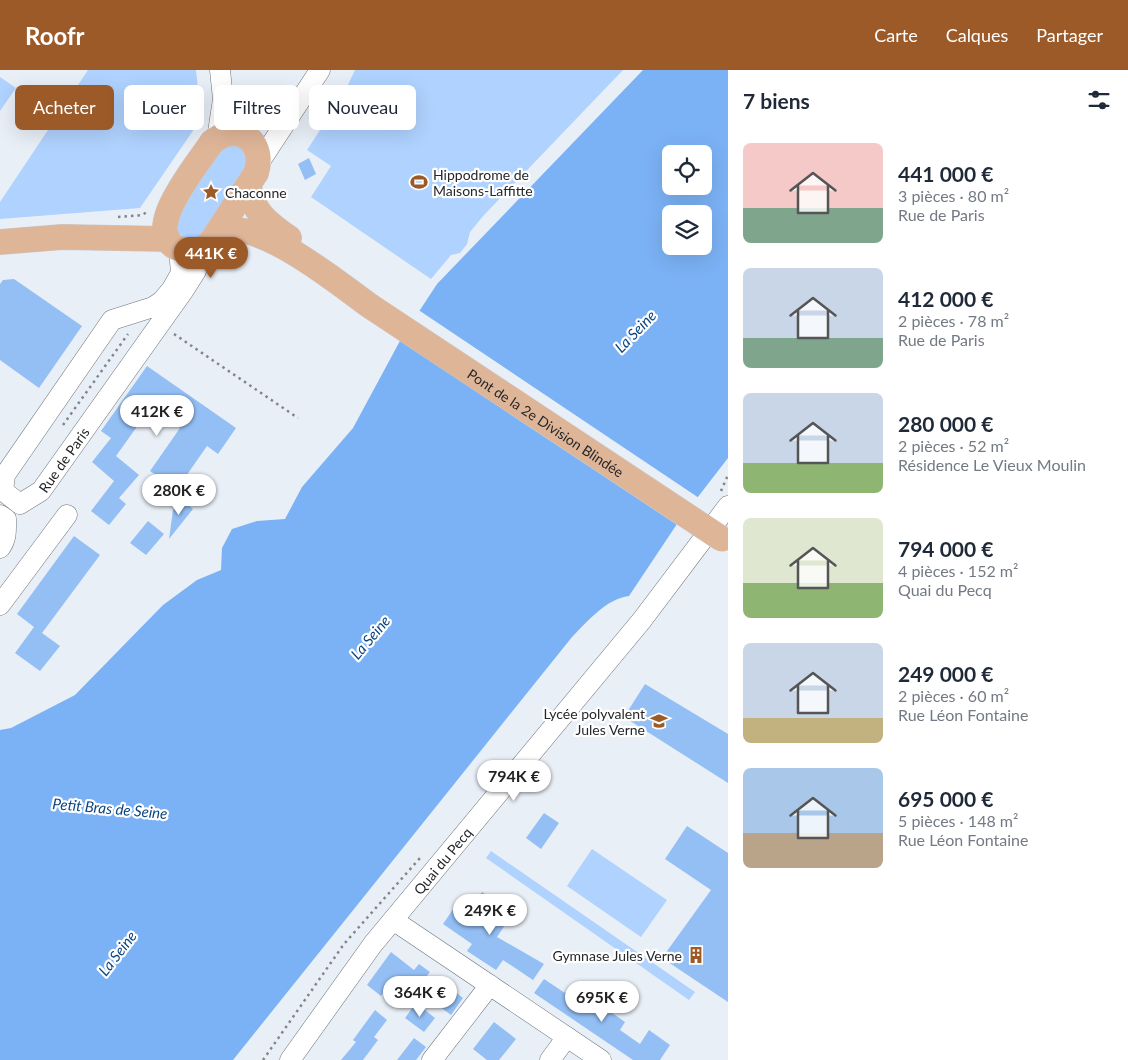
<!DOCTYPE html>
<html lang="fr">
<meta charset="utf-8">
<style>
body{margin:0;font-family:Lato,sans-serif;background:#f2f2f3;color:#1f2937;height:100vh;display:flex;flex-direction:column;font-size:19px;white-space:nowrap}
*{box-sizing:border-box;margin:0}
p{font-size:16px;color:#747a83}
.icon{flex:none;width:28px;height:28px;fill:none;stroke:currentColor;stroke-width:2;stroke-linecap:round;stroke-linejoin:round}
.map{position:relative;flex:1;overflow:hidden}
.side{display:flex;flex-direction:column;background:#fff;width:400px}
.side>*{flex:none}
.top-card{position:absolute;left:15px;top:15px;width:475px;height:45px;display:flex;gap:10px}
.fabs{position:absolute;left:662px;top:75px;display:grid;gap:10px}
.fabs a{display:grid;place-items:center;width:50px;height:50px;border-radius:8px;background:#fff;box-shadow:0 5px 20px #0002;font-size:25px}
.price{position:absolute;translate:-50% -42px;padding:0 11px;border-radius:18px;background:#fff;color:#222;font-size:16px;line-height:32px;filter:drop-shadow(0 1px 2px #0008)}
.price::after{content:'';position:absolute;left:50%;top:30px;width:15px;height:11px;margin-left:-8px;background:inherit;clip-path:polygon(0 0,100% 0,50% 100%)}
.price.current{background:#9c5a28;color:#fff}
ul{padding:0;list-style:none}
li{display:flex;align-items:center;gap:15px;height:125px;padding:0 15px}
li span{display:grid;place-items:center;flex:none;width:140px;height:100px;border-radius:8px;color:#555}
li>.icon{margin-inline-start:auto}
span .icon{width:60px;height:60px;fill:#fffc;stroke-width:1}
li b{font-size:21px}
h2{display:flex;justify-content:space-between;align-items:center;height:60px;padding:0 15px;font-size:21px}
.tag{padding:0 18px;border-radius:8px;background:#fff;box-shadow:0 5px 20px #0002;font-size:18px;line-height:45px}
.tag.current{background:#9c5a28;color:#fff}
header{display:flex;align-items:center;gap:30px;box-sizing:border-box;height:70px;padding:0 25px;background:#9c5a28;color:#fff}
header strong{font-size:24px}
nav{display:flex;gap:28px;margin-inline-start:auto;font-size:18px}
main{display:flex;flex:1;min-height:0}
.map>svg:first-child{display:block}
</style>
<header>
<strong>Roofr</strong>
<nav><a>Carte</a><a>Calques</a><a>Partager</a></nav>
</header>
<main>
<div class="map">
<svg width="728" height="990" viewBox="0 0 728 990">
<rect width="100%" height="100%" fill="#e9eff7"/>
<path fill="#afd2fe" d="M88,0h108l5,49 -61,89 -140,11v-17z
M355,0h268l-139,145 -14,17 -3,12 -7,9 -9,2 -20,24 -120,-82 20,-31 -24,-16 37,-57z
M0,7l16,11 -16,23z
M225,75l16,1 10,16 -50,76 -15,1 -10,-8 1,-19z
M592,779l75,51 -26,37 -74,-51z
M491,781l204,141 -6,8 -203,-142z"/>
<path fill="#7bb2f5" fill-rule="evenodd" d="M643,0h85v388l-51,66 -48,72c-23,3 -41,25 -57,41l-339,423h-233v-330l11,-2 64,-33 88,-90 34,-25 24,-10 1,-22 10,-19 25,-8 28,-2 17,-32 51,-59 48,-89 36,-55zM671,84h33v32h-33zM671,144h33v32h-33z"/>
<path fill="#e9eff7" d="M417,239l282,189 -20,28 -281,-187z"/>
<path fill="#93bff5" d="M309,88l7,16 -11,6 -7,-16z
M14,209l68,47 -43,62 -39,-28v-76l3,-4z
M147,296l89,62 -18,26 -11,-8 -30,43 -27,-18 30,-43 -29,-21 -35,49 23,19 -20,23 7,6 -17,21 -18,-14 23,-30 -22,-19 19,-24 -10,-7z
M181,429l12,10 -24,30 4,-29z
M148,451l16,13 -18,21 -16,-12z
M74,466l26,19 -58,78 18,13 -20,25 -25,-18 19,-26 -17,-13z
M645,614l83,50v49l-104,-66z
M544,743l15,10 -18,26 -15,-11z
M687,756l41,27v149l-66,-44 49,-68 -46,-31z
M482,822l31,21 -16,24 47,27 -11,16 -30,-20 -7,10 -29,-19 5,-7 -29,-20 13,-19 12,8z
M391,882l23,18 5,-6 11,8 -17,21 -19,-14 -13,17 -14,-11z
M544,909l21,14 4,-6 35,23 1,-2 20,14 -5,8 20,14 9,-14 21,15 -10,15h-27l-99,-67z
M449,917l14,11 -12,17 -15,-11z
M416,933l19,15 -11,14 -19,-14z
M375,940l12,10 -13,17 4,3 -15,20h-22l15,-18 -3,-2z
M494,952l22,17 -17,21h-12l-14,-11z
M414,968l12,9 -10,13h-19z"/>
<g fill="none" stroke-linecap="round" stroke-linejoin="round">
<g stroke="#6f747a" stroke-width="21">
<g id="minor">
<path d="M217,69l6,-40 -3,-29"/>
<path d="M259,93l61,-93"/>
<path id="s1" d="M179,179l2,24 -9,16 -10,12 -9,6 -41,13 -107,155 -2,16 17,13 21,-13 143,-201 12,-19 5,-21"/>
<path d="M0,445l6,4c0,11 1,20 -6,29"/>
<path d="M0,535l67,-90"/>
<path d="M393,850l208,140"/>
<path id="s2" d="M290,990l83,-116 269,-324 86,-114"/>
<path d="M432,990l58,-75"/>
<path d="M550,990l17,-23"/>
</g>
</g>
<g stroke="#cbcbcc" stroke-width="26">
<path id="major" d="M232,63c23,1 30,21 24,40l-45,69c-8,8 -17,11 -28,8 -49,-13 16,-87 29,-108l9,-6z
M249,115c2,26 20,39 40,53
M218,163c37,-19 121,51 152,73
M0,172l62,-5 106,2"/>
</g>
<path stroke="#82868b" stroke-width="2.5" stroke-dasharray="2.5 4" stroke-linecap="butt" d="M118,147l24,-2 5,-3
M174,264l124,84
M63,355l65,-91
M721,421l7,-16
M263,990l81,-116 76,-86"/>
<use href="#minor" stroke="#fff" stroke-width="20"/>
<use href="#major" stroke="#dfb598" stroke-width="25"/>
<g stroke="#cbcbcc" stroke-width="26" stroke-linecap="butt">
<g id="major-bridge">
<path id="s3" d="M370,236l352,233"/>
</g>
</g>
<use href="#major-bridge" stroke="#dfb598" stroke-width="25"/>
</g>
<defs>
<g id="stadium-bare" transform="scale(1.35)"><path d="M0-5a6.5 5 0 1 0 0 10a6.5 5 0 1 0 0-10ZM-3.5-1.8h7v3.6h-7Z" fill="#9c5a28" stroke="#fff" stroke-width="2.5" paint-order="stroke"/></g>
<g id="sight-bare" transform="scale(1.35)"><path d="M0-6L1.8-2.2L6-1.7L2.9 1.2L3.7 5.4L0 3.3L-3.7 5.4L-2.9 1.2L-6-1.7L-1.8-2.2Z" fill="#9c5a28" stroke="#fff" stroke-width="2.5" paint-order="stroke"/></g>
<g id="school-bare" transform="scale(1.35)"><path d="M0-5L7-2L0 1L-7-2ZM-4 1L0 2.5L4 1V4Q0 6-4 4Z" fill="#9c5a28" stroke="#fff" stroke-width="2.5" paint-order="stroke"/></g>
<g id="building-bare" transform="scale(1.35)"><path d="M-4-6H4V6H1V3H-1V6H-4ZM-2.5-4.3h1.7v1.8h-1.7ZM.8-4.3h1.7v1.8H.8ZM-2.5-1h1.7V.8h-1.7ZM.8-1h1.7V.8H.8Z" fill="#9c5a28" stroke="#fff" stroke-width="2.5" paint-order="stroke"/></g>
</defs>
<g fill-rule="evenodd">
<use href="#stadium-bare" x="419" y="112"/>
<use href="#sight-bare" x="211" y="122"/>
<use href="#school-bare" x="659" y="651"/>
<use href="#building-bare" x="696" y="885"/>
</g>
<g text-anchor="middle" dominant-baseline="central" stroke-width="4.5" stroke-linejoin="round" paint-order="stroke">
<g font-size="14" fill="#25272a" stroke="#fff" text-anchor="start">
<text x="433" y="104">Hippodrome de<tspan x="433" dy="16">Maisons-Laffitte</tspan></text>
<text x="225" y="122">Chaconne</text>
<text x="645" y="643" text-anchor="end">Lycée polyvalent<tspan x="645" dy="16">Jules Verne</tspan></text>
<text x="682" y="885" text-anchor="end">Gymnase Jules Verne</text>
</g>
<g font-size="14" fill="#25272a" stroke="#fff">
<text stroke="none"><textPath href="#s3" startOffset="211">Pont de la 2e Division Blindée</textPath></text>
<text stroke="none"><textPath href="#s1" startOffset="401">Rue de Paris</textPath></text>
<text stroke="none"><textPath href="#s2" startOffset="251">Quai du Pecq</textPath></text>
</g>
<g font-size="15" font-style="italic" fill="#0b4581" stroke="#fff">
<text transform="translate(635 261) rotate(-46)">La Seine</text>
<text transform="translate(370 567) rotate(-50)">La Seine</text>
<text transform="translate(110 738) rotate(5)">Petit Bras de Seine</text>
<text transform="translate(117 883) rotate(-52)">La Seine</text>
</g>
</g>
</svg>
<div class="fabs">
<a><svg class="icon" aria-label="locate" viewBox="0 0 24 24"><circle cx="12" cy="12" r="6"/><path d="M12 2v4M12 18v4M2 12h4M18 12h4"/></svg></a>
<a><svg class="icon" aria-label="layers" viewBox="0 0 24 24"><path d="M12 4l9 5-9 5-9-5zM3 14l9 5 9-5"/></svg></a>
</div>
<b class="price current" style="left:211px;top:209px">441K €</b>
<b class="price" style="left:157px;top:367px">412K €</b>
<b class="price" style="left:179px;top:446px">280K €</b>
<b class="price" style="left:514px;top:732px">794K €</b>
<b class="price" style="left:490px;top:866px">249K €</b>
<b class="price" style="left:420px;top:948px">364K €</b>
<b class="price" style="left:602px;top:953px">695K €</b>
<div class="top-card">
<a class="tag current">Acheter</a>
<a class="tag">Louer</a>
<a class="tag">Filtres</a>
<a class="tag">Nouveau</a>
</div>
</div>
<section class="side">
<h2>7 biens<svg class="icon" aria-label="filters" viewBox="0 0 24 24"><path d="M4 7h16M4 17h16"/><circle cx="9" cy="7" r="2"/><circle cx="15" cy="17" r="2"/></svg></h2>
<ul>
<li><span style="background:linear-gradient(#f6c9c9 65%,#7fa58c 0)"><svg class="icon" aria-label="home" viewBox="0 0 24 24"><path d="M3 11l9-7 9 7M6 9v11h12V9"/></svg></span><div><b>441 000 €</b><p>3 pièces · 80 m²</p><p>Rue de Paris</p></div></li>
<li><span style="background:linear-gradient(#c9d6e8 70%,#7fa58c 0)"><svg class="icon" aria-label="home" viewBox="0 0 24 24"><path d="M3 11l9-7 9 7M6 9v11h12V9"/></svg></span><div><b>412 000 €</b><p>2 pièces · 78 m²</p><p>Rue de Paris</p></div></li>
<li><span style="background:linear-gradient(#c9d6e8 70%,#8fb573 0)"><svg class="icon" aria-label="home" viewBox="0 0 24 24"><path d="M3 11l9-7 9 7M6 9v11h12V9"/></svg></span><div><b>280 000 €</b><p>2 pièces · 52 m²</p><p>Résidence Le Vieux Moulin</p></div></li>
<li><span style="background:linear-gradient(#dfe7d0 65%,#8fb573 0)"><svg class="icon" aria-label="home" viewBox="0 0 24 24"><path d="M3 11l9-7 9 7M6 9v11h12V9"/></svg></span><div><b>794 000 €</b><p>4 pièces · 152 m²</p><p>Quai du Pecq</p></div></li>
<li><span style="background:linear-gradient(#c9d6e8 75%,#c2b280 0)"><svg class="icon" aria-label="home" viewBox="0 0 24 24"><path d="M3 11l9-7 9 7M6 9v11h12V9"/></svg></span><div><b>249 000 €</b><p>2 pièces · 60 m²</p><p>Rue Léon Fontaine</p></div></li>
<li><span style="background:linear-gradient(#a9c7e8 65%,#b9a48a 0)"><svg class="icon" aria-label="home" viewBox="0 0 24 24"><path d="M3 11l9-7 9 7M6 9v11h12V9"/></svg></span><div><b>695 000 €</b><p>5 pièces · 148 m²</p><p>Rue Léon Fontaine</p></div></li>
</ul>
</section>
</main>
